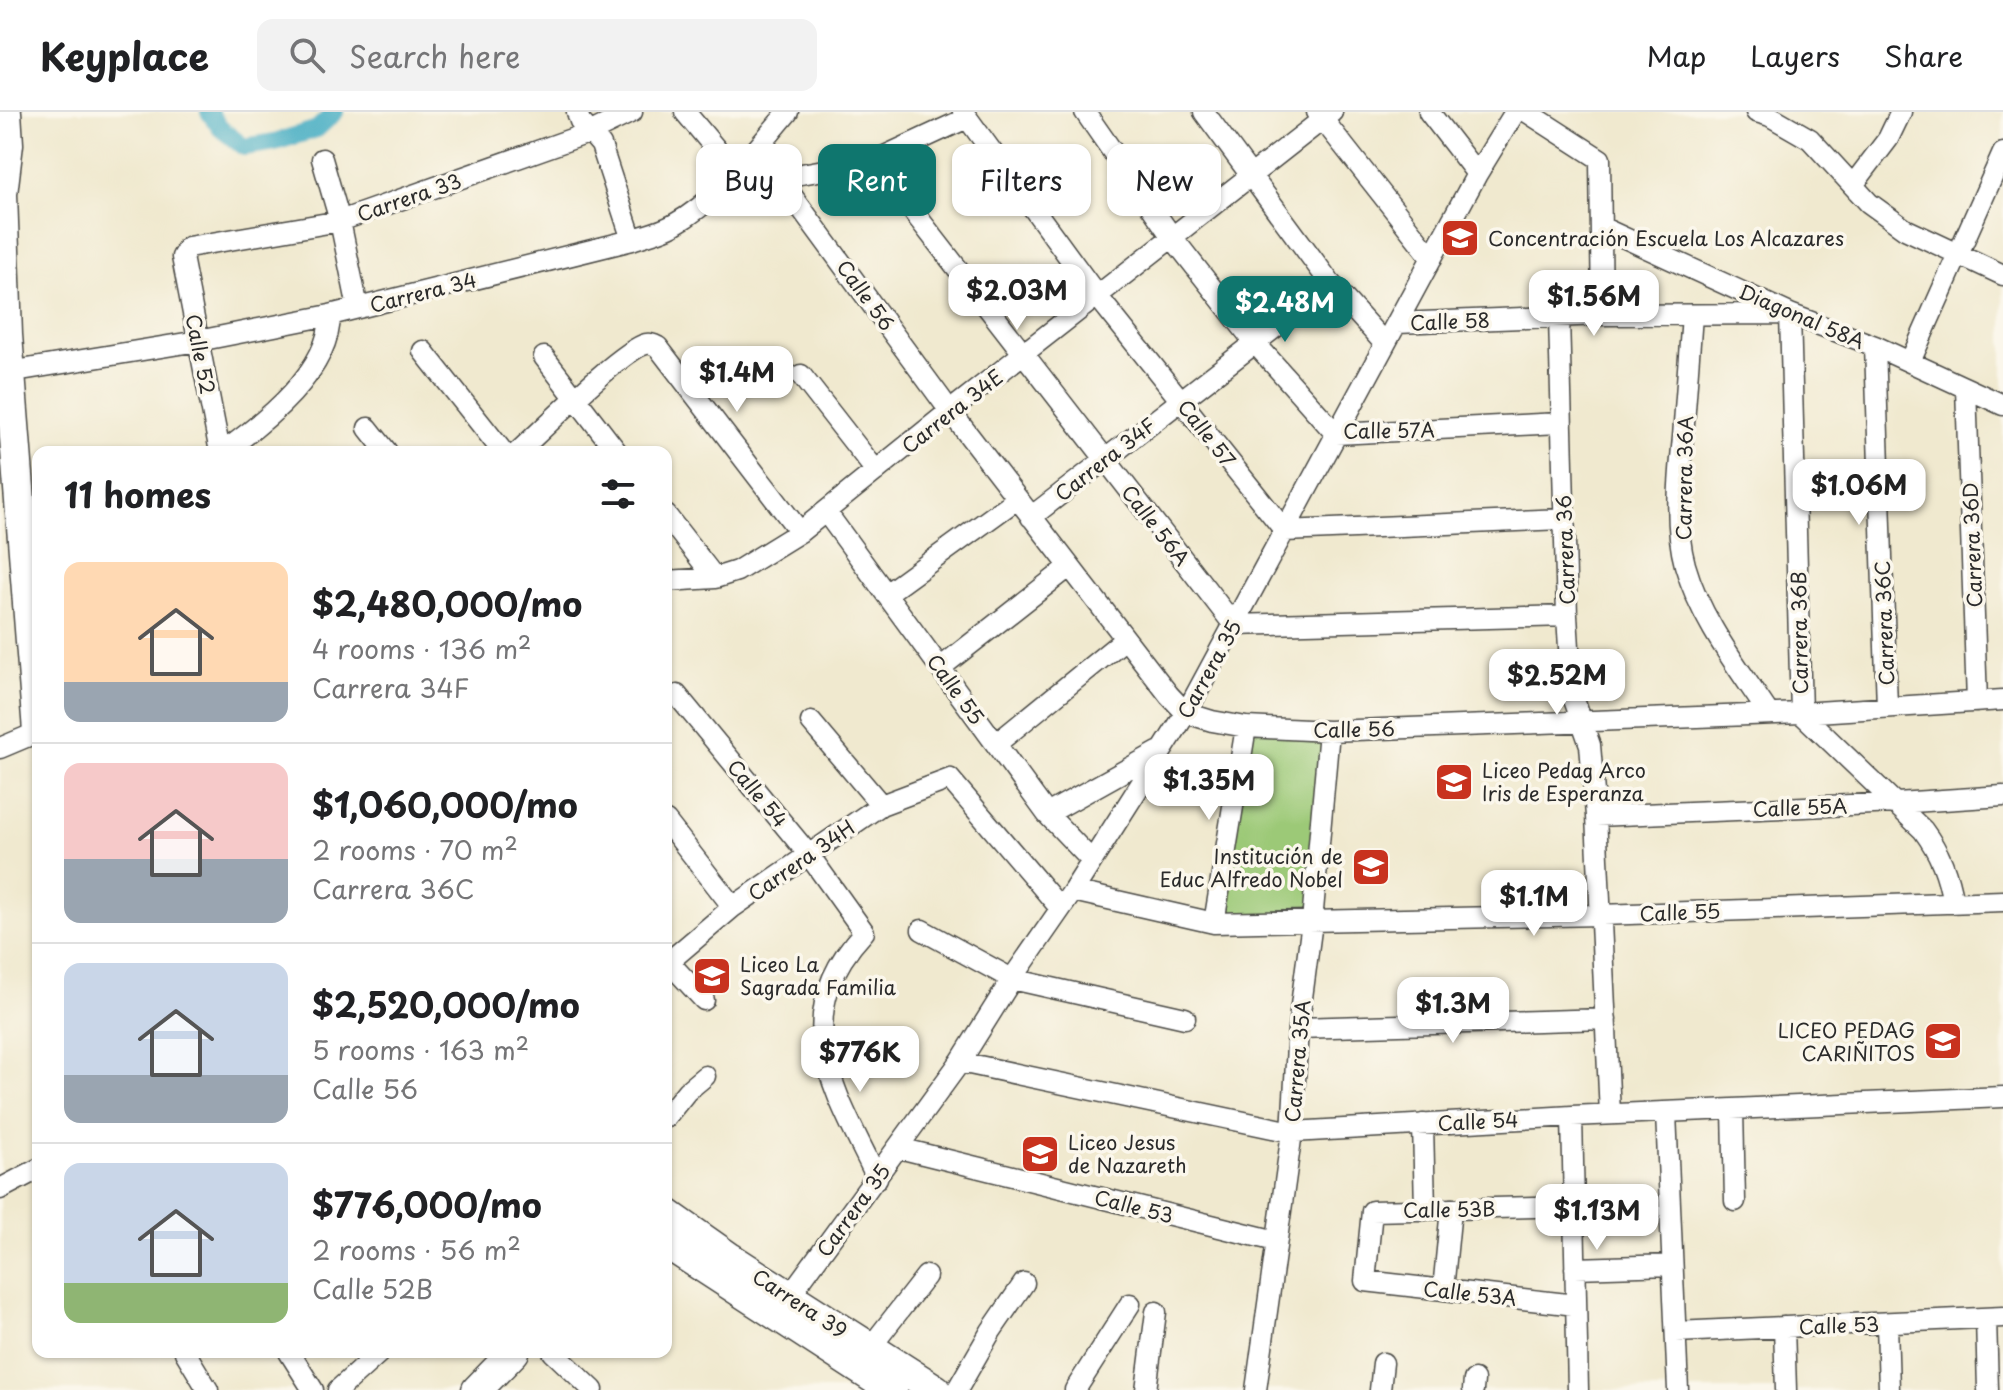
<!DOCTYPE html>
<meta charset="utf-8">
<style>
body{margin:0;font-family:"Playpen Sans",sans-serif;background:#f2f2f2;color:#202124;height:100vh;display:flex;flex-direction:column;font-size:30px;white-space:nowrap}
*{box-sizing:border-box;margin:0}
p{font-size:26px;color:#757577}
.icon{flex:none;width:44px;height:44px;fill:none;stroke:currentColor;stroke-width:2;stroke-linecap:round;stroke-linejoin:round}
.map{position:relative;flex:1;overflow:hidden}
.panel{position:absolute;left:32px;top:334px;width:640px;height:912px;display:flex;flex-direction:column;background:#fff;border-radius:16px;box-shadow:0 2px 6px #0004}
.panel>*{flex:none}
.guide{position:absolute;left:696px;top:32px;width:760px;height:72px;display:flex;gap:16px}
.price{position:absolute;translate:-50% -68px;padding:0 18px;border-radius:16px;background:#fff;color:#222;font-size:26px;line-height:52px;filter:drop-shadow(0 2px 4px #0008)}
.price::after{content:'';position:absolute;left:50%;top:48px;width:24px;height:18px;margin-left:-12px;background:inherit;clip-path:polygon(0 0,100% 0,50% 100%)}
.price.active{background:#0f766e;color:#fff}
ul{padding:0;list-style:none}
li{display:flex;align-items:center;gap:24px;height:200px;padding:0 32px}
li+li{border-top:2px solid #e0e0e0}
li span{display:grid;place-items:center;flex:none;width:224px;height:160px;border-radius:16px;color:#555}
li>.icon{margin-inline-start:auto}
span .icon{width:96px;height:96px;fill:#fffc;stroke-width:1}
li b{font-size:34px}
h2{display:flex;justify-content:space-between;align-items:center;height:96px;padding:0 32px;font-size:34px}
.tag{padding:0 28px;border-radius:16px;background:#fff;box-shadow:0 2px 6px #0004;font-size:28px;line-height:72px}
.tag.active{background:#0f766e;color:#fff}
header{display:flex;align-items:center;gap:48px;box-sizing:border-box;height:112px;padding:0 40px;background:#fff;border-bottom:2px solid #e0e0e0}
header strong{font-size:38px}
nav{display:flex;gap:44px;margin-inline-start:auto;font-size:28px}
.search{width:560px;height:72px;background:#f2f2f2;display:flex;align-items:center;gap:20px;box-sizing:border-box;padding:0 28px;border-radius:16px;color:#757577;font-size:30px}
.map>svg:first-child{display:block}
</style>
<header>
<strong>Keyplace</strong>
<div class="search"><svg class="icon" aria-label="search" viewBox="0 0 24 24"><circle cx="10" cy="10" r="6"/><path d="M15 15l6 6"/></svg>Search here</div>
<nav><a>Map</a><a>Layers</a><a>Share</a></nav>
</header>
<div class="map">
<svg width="2003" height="1278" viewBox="0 0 2003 1278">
<rect width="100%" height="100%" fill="#fbf7ec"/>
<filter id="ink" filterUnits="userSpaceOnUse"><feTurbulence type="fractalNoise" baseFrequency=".0125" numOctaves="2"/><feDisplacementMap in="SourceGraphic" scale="16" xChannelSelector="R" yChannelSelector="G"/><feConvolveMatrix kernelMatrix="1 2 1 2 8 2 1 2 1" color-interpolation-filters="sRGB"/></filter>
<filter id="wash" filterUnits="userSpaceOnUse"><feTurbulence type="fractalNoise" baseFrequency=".006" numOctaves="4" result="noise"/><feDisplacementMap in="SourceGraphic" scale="32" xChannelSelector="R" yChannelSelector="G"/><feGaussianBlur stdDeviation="1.8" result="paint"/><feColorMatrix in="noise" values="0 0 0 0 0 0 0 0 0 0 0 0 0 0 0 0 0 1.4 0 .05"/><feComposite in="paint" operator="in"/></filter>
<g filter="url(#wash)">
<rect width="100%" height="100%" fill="#f0e9cf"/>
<path fill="#9cc977" stroke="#647a51" stroke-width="2" d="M1246,615l83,4 -17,191 -98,1z"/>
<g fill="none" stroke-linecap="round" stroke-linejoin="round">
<path stroke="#43acc2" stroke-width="18" d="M209,0l11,16 24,19 31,-5 42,-13 18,-17"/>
</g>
</g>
<g filter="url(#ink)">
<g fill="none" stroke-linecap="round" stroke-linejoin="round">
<g stroke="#494844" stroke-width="23">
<path id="street" d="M577,0l3,9 21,24 31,95
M685,0l51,61 43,5 95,-17 93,-43
M963,0l135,185 187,234 278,-12
M1085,0l87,125 83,106 81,91 224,-11
M1204,0l127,172 54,60
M1317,0l115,146
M1429,0l48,62
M1527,0l73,47 2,156
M1756,0l14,4 40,23 59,64 36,26 98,46
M322,47l18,62 18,87
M874,49l360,464 333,-9
M779,66l171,233 219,284 17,18 26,8 34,6 83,4 472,-18 202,-13
M1853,73l35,-46 13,-27
M1601,115l189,87 85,32 128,59
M1692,203c-3,40 -6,81 -9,122 -4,41 -9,88 2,128 16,56 53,102 84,149
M1559,205l8,299 5,78 18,51 6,71 14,298
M1397,211l205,-8 188,-1 11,399 122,117c17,23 25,44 30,73
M1875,234l12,361
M423,239l80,101
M544,245l73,95
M1910,250l93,-209
M9,260l189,-31 132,-26 302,-75c13,-5 28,-8 41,-15 47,-26 80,-72 115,-113
M801,263l75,96
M1966,276l11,314
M368,316l19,24
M220,340l-38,-195 6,-10 152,-26 251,-89 41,-20
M223,340c42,-30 107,-81 107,-137
M518,340c23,-21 105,-103 128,-108 5,-1 8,1 12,3l142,185
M826,400l221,302 45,47
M666,403l49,63
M1031,405l300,-233
M666,469l49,-3 22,-7 63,-39 150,-121 382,-299
M886,482l131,-95
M940,556l129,-101
M677,583l132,160 55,77c-79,85 -29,159 13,246
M811,610l70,83
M996,632l129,-105
M0,636l38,-16
M1047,702l111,-62
M1596,704l301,-13 106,-7
M666,709l67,86
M1073,779l141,32 387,-8 402,-14
M1214,811l32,-196
M922,818l90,49 173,39
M666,847l38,41
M666,852l67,-57 148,-102 69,-26 110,129
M1298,916l308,-9
M960,950l332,70 280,-16 431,-19
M1733,997l2,92
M1666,1001l12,277
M1572,1004l6,274
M666,1005l21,-26 18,-15
M1423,1012l2,86
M899,1036l377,93
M0,1077l38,-20
M1574,1094l-202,5 -7,70 211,24
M1575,1156l97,-3
M1443,1178l8,-81
M782,1194l178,-244 52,-83 61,-88 113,-178 291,-539 38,-62
M1986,1206l2,72
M1887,1211l2,67
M1784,1215l2,63
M1676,1220l327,-15
M870,1236l56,-72
M185,1240l23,38
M289,1240l24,38
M553,1240l40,38
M338,1278l42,-38
M957,1278l34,-59 33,-48
M1075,1278l55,-86
M1146,1278l10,-78
M1256,1278l36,-258 6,-104 14,-106 17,-191
M1380,1278l3,-27
M1473,1278l1,-10"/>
</g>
<g stroke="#494844" stroke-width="33">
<path id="secondary" d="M6,0l2,32 -6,50 5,141 31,396
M666,1101l64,45 206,132
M666,1131l226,147
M477,1278l37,-38"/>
</g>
<use href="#street" stroke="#fff" stroke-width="20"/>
<use href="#secondary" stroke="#fff" stroke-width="30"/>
</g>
</g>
<defs>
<g id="school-square" transform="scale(2)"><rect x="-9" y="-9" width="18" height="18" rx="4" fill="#c8321e" stroke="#fbf7ec"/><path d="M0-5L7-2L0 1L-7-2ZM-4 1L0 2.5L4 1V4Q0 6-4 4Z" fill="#fff"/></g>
</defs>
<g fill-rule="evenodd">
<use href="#school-square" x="1460" y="126"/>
<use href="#school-square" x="1454" y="670"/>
<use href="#school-square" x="1371" y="755"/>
<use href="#school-square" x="712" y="864"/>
<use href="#school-square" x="1943" y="929"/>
<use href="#school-square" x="1040" y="1042"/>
</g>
<g text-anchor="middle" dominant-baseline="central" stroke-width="7" stroke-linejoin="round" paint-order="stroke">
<g font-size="20" fill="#2b2b2b" stroke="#fbf7ec">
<text transform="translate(409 85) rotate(-19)">Carrera 33</text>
<text transform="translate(423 180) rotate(-14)">Carrera 34</text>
<text transform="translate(866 183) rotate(54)">Calle 56</text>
<text transform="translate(1802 204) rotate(23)">Diagonal 58A</text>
<text transform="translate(1450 209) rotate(-2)">Calle 58</text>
<text transform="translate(201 242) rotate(79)">Calle 52</text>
<text transform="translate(952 299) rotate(-38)">Carrera 34E</text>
<text transform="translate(1389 318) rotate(-1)">Calle 57A</text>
<text transform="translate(1207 321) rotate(52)">Calle 57</text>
<text transform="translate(1105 347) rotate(-38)">Carrera 34F</text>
<text transform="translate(1684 366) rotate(-89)">Carrera 36A</text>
<text transform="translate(1156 413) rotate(52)">Calle 56A</text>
<text transform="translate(1972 433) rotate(-92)">Carrera 36D</text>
<text transform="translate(1565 438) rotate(-92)">Carrera 36</text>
<text transform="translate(1884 511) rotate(-92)">Carrera 36C</text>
<text transform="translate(1799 521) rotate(-91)">Carrera 36B</text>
<text transform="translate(1209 557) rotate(-61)">Carrera 35</text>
<text transform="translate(956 577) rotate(54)">Calle 55</text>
<text transform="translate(1354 617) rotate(-1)">Calle 56</text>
<text transform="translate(758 681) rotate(50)">Calle 54</text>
<text transform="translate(1800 695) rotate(-2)">Calle 55A</text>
<text transform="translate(801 748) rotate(-35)">Carrera 34H</text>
<text transform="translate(1680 800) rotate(-2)">Calle 55</text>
<text transform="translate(1297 949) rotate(-85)">Carrera 35A</text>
<text transform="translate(1478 1009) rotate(-3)">Calle 54</text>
<text transform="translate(1134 1094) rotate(14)">Calle 53</text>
<text transform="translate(1449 1097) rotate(-1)">Calle 53B</text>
<text transform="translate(853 1098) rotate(-54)">Carrera 35</text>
<text transform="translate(1470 1181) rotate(6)">Calle 53A</text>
<text transform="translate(800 1191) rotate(33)">Carrera 39</text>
<text transform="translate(1839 1213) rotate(-2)">Calle 53</text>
</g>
<g font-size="20" fill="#2b2b2b" stroke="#fbf7ec" text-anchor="start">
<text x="1488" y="126">Concentración Escuela Los Alcazares</text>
<text x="1482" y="658">Liceo Pedag Arco<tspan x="1482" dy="23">Iris de Esperanza</tspan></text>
<text x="1343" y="744" text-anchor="end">Institución de<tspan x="1343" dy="23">Educ Alfredo Nobel</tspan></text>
<text x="740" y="852">Liceo La<tspan x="740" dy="23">Sagrada Familia</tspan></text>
<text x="1915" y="918" text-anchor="end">LICEO PEDAG<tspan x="1915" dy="23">CARIÑITOS</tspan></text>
<text x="1068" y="1030">Liceo Jesus<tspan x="1068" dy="23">de Nazareth</tspan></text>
</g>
</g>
</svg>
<b class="price" style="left:1017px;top:220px">$2.03M</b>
<b class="price" style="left:1594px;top:226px">$1.56M</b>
<b class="price active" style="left:1285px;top:232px">$2.48M</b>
<b class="price" style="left:737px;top:302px">$1.4M</b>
<b class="price" style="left:1859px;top:415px">$1.06M</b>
<b class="price" style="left:1557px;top:605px">$2.52M</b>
<b class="price" style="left:1209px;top:710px">$1.35M</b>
<b class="price" style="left:1534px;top:826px">$1.1M</b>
<b class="price" style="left:1453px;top:933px">$1.3M</b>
<b class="price" style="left:860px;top:982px">$776K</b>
<b class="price" style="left:1597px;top:1140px">$1.13M</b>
<div class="guide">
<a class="tag">Buy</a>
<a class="tag active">Rent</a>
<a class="tag">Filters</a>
<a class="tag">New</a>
</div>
<section class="panel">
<h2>11 homes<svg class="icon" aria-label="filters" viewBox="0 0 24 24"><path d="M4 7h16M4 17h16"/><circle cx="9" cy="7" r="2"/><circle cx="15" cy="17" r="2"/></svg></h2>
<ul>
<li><span style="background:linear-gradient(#ffd9b3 75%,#9aa5b1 0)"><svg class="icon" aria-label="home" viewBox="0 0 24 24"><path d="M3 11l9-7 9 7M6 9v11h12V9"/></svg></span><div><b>$2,480,000/mo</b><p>4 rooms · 136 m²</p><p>Carrera 34F</p></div></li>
<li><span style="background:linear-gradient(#f6c9c9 60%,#9aa5b1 0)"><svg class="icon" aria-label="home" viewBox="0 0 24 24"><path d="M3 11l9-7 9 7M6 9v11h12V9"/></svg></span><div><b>$1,060,000/mo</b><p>2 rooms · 70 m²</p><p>Carrera 36C</p></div></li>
<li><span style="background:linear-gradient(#c9d6e8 70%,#9aa5b1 0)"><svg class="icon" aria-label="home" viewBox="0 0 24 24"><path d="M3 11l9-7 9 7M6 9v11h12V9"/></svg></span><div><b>$2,520,000/mo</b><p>5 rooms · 163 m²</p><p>Calle 56</p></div></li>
<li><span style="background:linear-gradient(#c9d6e8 75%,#8fb573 0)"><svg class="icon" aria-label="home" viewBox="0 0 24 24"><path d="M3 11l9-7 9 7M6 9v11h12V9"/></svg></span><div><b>$776,000/mo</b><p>2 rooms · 56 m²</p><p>Calle 52B</p></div></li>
</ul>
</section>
</div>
